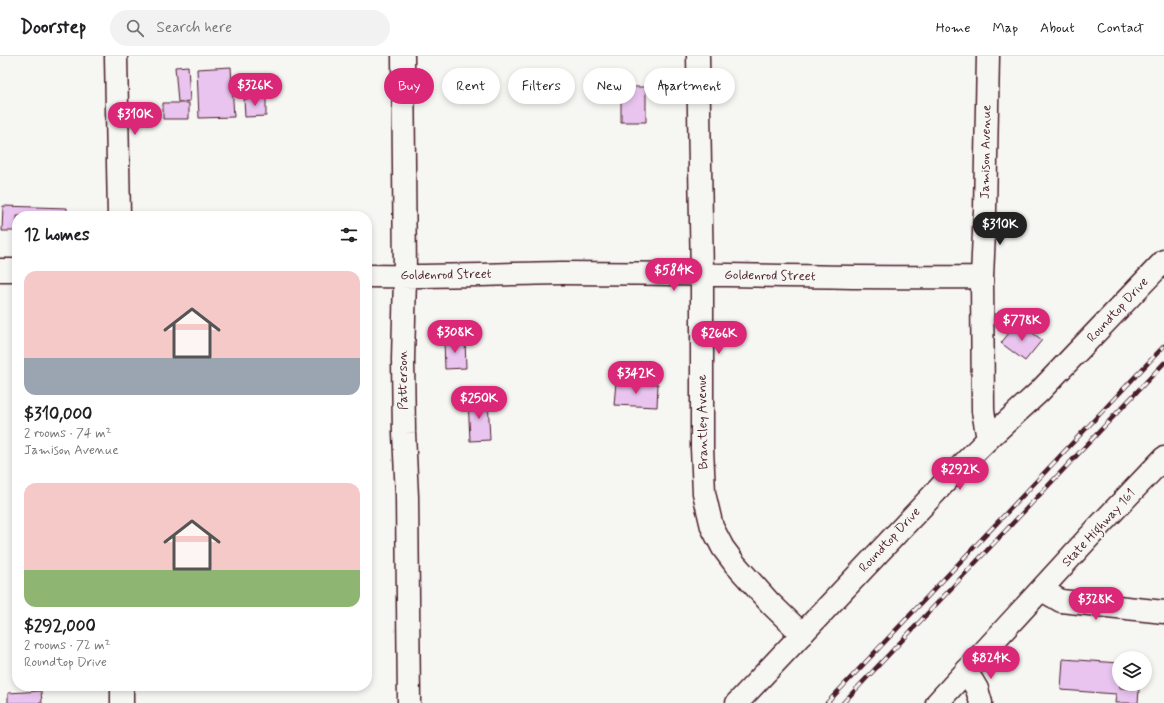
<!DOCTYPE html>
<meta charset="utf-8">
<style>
body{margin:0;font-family:Mynerve,sans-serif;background:#f2f2f2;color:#202124;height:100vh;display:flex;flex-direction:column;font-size:15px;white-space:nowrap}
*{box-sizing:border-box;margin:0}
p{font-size:13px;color:#757577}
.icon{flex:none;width:22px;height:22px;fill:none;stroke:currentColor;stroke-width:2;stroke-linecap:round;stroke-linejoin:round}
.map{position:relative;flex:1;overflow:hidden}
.panel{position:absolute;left:12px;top:155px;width:360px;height:480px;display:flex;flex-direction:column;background:#fff;border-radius:16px;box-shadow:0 2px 6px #0003}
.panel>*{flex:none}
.banner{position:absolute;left:384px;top:12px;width:380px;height:36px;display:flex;gap:8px}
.tools{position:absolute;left:1112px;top:595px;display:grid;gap:8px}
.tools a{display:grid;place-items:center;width:40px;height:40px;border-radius:50%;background:#fff;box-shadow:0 2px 6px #0003;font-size:20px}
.price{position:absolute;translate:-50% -34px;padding:0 9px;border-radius:14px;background:#db2777;color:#fff;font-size:13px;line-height:26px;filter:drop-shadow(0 1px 2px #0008)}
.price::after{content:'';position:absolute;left:50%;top:24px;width:12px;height:9px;margin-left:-6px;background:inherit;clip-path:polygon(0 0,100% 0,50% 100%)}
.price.current{background:#222;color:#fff}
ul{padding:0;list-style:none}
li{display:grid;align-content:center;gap:8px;height:212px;padding:0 12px}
li span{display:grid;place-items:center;height:124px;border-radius:12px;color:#555}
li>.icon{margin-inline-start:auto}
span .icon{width:72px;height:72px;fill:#fffc;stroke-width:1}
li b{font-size:17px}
h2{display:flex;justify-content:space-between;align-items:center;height:48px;padding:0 12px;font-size:17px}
.tag{padding:0 14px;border-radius:18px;background:#fff;box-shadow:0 2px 6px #0003;font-size:14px;line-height:36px}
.tag.current{background:#db2777;color:#fff}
header{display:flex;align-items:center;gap:24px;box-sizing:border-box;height:56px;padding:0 20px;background:#fff;border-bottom:1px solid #e0e0e0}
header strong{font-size:19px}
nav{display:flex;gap:22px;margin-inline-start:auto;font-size:14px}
.search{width:280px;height:36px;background:#f2f2f2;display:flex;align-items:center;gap:10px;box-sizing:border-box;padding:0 14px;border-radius:22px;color:#757577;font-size:15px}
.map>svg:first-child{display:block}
</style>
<header>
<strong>Doorstep</strong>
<div class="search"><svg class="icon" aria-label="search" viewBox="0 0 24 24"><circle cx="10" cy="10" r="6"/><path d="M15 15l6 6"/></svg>Search here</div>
<nav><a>Home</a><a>Map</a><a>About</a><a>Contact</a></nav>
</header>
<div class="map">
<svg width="1164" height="647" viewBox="0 0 1164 647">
<rect width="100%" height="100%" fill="#f6f6f2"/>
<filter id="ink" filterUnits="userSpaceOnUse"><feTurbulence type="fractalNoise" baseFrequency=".025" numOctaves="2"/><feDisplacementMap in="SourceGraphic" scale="8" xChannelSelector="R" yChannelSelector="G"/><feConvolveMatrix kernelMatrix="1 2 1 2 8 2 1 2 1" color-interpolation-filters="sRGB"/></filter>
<g filter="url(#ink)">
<path fill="#e8c4ef" stroke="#4a1f2b" d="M188,10l2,35 -12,1 -3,-35z
M231,11l3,50 -35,1 -2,-49z
M621,31h25v35h-25z
M266,42v18l-21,1 -1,-18z
M163,47h26v16h-26z
M3,150l64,2v8h-50v15h-15z
M1018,266l24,18 -17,21 -24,-18z
M465,283l1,29 -21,1 -1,-29z
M616,326l42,2 -1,23 -43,-2z
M488,342l2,42 -20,1 -2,-42z
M1063,603l56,4 1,25 19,1 -1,14h-23l1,-9 -55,-4z
M41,635l1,12h-34v-10z"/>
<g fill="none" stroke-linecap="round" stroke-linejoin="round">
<g stroke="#4a1f2b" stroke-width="25">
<path id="minor" d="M116,0l3,160
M403,0l2,220 -2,84 1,73 3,64 2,206
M698,0l4,219v173l2,45 8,34 11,21 12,16 35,39 32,31
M988,0l-3,154 -3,67 1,134 5,28
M0,214h17
M367,220c65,1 130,-2 195,-3 140,0 280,6 420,4
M1042,534l19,11 103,11
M122,647v-17"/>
</g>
<g stroke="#4a1f2b" stroke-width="25">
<path id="tertiary" d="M967,616l10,17 4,14
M737,647l211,-224 40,-40 51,-47 125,-131"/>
</g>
<g stroke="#4a1f2b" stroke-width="25">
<path id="secondary" d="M937,647l164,-179 63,-66"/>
</g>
<use href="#minor" stroke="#f6f6f2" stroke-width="22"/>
<use href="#tertiary" stroke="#f6f6f2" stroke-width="22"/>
<use href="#secondary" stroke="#f6f6f2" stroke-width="22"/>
<g stroke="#4a1f2b" stroke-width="4.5">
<path id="rail" d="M827,647l337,-357
M843,647l321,-340"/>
</g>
<use href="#rail" stroke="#f6f6f2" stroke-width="3" stroke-dasharray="9" stroke-linecap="butt"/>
</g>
</g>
<g text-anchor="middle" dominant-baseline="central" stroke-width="3.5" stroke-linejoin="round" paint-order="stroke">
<g font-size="13" fill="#4a1f2b" stroke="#f6f6f2">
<text transform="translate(986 96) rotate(-89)">Jamison Avenue</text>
<text transform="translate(446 219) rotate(-1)">Goldenrod Street</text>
<text transform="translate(770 220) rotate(1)">Goldenrod Street</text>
<text transform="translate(1118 254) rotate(-47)">Roundtop Drive</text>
<text transform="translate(403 324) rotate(-90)">Patterson</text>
<text transform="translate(703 366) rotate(-91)">Brantley Avenue</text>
<text transform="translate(1099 472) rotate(-47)">State Highway 161</text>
<text transform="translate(890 484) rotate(-47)">Roundtop Drive</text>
</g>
</g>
</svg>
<div class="tools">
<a><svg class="icon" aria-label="layers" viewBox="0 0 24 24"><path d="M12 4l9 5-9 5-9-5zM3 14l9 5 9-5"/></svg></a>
</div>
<b class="price" style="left:255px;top:51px">$326K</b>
<b class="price" style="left:135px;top:80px">$310K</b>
<b class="price current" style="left:1000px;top:190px">$310K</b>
<b class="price" style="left:674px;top:236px">$584K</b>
<b class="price" style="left:1022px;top:286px">$778K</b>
<b class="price" style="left:455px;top:298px">$308K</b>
<b class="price" style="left:719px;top:299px">$266K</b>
<b class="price" style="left:636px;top:339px">$342K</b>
<b class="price" style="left:479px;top:364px">$250K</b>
<b class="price" style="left:960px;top:435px">$292K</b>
<b class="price" style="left:1096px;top:565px">$328K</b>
<b class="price" style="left:991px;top:624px">$824K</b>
<div class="banner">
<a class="tag current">Buy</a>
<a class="tag">Rent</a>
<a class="tag">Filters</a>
<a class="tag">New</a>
<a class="tag">Apartment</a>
</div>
<section class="panel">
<h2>12 homes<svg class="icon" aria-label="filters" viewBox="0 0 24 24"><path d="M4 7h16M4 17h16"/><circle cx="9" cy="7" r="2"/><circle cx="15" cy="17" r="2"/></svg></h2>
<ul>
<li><span style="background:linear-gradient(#f6c9c9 70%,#9aa5b1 0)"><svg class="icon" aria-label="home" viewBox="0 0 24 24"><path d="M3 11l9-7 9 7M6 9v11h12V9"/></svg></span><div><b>$310,000</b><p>2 rooms · 74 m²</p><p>Jamison Avenue</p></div></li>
<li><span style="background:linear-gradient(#f6c9c9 70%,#8fb573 0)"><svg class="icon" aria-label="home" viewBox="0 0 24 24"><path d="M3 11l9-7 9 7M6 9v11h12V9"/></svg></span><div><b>$292,000</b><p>2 rooms · 72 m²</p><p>Roundtop Drive</p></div></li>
</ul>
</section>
</div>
